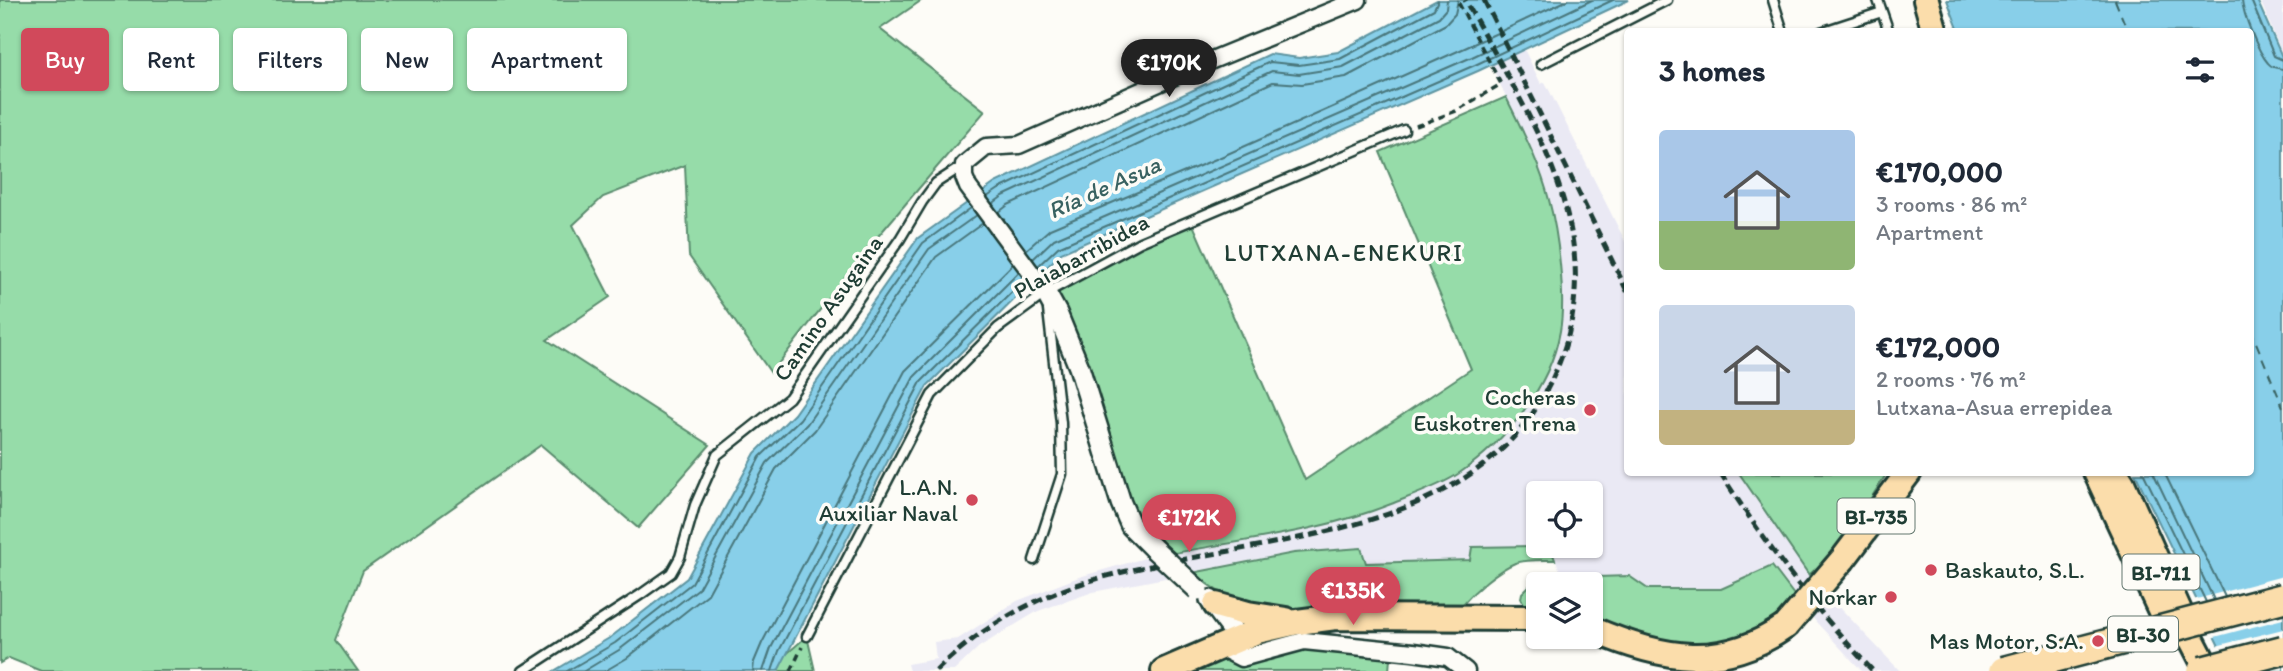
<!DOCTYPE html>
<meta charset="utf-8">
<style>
body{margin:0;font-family:Itim,sans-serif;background:#f2f2f3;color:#1f2937;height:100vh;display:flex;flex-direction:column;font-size:26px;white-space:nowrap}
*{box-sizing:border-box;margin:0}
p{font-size:23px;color:#747a83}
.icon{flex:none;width:38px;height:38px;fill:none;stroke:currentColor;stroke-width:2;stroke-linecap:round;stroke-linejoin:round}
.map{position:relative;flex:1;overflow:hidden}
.side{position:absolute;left:1624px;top:28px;width:630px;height:448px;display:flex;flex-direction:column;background:#fff;border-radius:7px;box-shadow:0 2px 5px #0004}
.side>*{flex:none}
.top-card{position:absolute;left:21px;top:28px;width:665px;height:63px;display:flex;gap:14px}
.buttons{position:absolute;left:1526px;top:481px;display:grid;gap:14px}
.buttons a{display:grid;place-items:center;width:77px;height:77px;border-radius:7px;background:#fff;box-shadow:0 2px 5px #0004;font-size:35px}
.price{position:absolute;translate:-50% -60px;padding:0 16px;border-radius:24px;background:#d1495b;color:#fff;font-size:23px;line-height:46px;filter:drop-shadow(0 2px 4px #0008)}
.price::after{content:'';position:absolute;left:50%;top:42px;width:21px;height:16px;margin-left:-10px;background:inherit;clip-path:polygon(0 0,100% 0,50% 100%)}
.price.active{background:#222;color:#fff}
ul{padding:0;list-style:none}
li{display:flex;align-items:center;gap:21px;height:175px;padding:0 35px}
li span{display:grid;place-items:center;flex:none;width:196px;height:140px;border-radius:7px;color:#555}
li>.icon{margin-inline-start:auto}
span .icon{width:84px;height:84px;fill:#fffc;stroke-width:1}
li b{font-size:30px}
h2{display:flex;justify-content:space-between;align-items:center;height:84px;padding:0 35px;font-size:30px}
.pill{padding:0 24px;border-radius:7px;background:#fff;box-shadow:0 2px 5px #0004;font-size:24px;line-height:63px}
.pill.active{background:#d1495b;color:#fff}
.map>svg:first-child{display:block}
</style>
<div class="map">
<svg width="2283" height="671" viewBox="0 0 2283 671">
<rect width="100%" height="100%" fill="#fdfcf7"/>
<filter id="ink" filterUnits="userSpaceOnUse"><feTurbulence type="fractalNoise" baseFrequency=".0143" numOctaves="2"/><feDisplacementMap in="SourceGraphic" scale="14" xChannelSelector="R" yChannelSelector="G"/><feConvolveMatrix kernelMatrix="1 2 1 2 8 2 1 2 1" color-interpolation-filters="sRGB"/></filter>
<g filter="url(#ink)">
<path fill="#eae9f4" d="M2260,0h23v56z
M1524,49l17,35 4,-2 82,163 1,227 111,1 70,102 91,96h-38l-45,-48 -45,-57 -51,23h-73l-19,-13 -66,2 -13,-32h41v-52h-53v52l-66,1 -2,13 -105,3 -4,-15 -67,5 -201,39 -55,19 -59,36 -25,24h-45l-2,-7 29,-5 -2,-17 24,-3 59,-38 62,-24 66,-19 173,-32 71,-21 68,-31 84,-87 19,-56 -2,-87 -25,-90 -42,-89z"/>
<path fill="#96dca9" stroke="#5a8c6e" stroke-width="2" d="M0,0h922l-42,29 105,82 -117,137 -97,125 -82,-117 -4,-91 -82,32 -30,28 37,72 -63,43 163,105 -72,83 -97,-83 -178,126 -27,69 22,31h-317l-32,-13 -9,5z
M1506,97c16,33 34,67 43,103 9,33 17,97 11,131 -10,57 -55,111 -102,143 -18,12 -47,22 -67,30 -70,28 -149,36 -222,50l-38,-28 -85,-233 145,-73 114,260 166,-111 -91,-217z
M1739,473h148l-48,75 -30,27z
M1538,546h12l5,14c-12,0 -28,-1 -40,3 -19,8 -40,27 -54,43 -67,1 -158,11 -222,-5 -17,-5 -33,-18 -47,-28l102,-20 67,-5 5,15 104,-3 2,-13z
M1772,566l22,29 -23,37 -57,28 -123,-42v-34h-53v23l-14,-3 -3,-6 1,-5 7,-7 13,-5 21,-3 66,-2 19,13h73z
M807,636l8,35h-48z
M1304,641l86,17 -1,13h-225l56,-24 21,11z"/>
<path fill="#88cfe9" stroke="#5e95a1" stroke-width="2" d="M1437,0h192l-151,71 -417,182 -134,133 -149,285h-224l57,-34 76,-59 68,-125 39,-39 124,-176 77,-55 275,-129 29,4 39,-6z
M1947,0h310l26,59v612h-52l-96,-198 115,-1v-440l-291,-1z"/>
<path fill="#fdfcf7" d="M2283,576v43l-72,19 -18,-38z
M2283,629v41l-56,1 -11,-25z"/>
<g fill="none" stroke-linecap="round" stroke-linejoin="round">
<path stroke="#49777c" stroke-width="2" d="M2242,0c1,14 16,52 26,63 4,5 9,5 15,6
M2251,0l23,56 9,4
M987,197l12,-8 271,-127 29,3 41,-6 94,-50 4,-9
M992,204l11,-8 269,-125 27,3 44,-7 96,-50 7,-8 1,-9
M999,212l9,-7 265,-123 29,2 44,-7 100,-53 9,-10 3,-14
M1026,250l24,-21 173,-73 244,-109 101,-47
M1033,259l21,-20 418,-182 120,-57
M1038,266l20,-19 417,-182 138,-65
M2143,472l63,130
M2153,472l61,128
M2164,472l61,125
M567,671l48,-28 77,-60 68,-126 40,-38 123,-176 48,-35
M584,671l35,-21 79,-61 69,-126 40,-39 122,-175 48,-34
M605,671l22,-13 81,-64 68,-125 39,-39 121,-173 47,-34
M753,671l1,-9 8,-19 143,-272 108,-107
M763,671l8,-23 143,-271 105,-105
M772,671l7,-20 142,-269 103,-102"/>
<path stroke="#396261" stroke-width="2" stroke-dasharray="9 7" stroke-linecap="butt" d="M2115,0l13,32
M2250,328l33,79"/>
<g stroke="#1f3d34" stroke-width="13">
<path id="service" d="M1773,0l10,32
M1878,0l11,32
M1821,32l61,-20
M1541,64l126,-64
M1034,560l28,-86 -1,-51 -13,-113
M807,636l125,-241 66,-67 48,-35 94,-51 264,-112
M523,671l117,-76 31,-22 9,-16 15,-52 22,-50 72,-57 111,-159 22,-37 14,-19 28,-18"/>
</g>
<g stroke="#1f3d34" stroke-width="21">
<path id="minor" d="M1046,293l-78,-106 -4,-10v-12l22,-18 33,-2 176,-78 163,-67
M1220,647l21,11 63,-17 109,11 35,5 18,14"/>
</g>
<g stroke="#1f3d34" stroke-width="24">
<path id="tertiary" d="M1046,293l11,20 22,54 42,136 10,23 22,22
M1210,600l29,39"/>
</g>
<g stroke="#1f3d34" stroke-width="30">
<path id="primary" d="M1926,0l9,32
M2096,472l77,165
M2115,472l7,11 71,159 15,29
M1843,559l66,-87
M1216,605l32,9 38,6
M1591,629c72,31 131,42 195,-3
M1164,671l93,-40 40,-9 39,-5 202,1"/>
</g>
<path stroke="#1f3d34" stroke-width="3.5" stroke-dasharray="7 5" stroke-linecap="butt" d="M1416,126l40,-15 45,-27 -44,-84
M791,671l11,-24"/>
<use href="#service" stroke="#fdfcf7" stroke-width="8"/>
<use href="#minor" stroke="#fdfcf7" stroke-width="16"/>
<use href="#tertiary" stroke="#fdfcf7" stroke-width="19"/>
<use href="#primary" stroke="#fbddab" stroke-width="24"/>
<path stroke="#1f3d34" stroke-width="5" stroke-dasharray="10 5" stroke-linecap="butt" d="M1484,0l144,293
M1720,472c45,72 95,138 153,199
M936,671c40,-40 93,-71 147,-88 147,-47 376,-34 461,-188 80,-145 -10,-269 -79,-395"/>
<g stroke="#1f3d34" stroke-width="24" stroke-linecap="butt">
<path id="tertiary-bridge" d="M1153,548l45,42"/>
</g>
<g stroke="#1f3d34" stroke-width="30" stroke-linecap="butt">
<path id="primary-bridge" d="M1786,626l57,-67"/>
</g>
<g stroke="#1f3d34" stroke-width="33" stroke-linecap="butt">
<path id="motorway-bridge" d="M2004,671l279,-73
M2202,671l81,-21"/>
</g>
<use href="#tertiary-bridge" stroke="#fdfcf7" stroke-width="19"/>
<use href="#primary-bridge" stroke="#fbddab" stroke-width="24"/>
<use href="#motorway-bridge" stroke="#fbddab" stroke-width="28"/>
</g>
</g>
<g fill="#d1495b" stroke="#fdfcf7" stroke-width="2.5">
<circle cx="1590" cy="410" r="7"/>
<circle cx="972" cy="500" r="7"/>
<circle cx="1931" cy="570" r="7"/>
<circle cx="1891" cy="597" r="7"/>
<circle cx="2098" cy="641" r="7"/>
</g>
<g text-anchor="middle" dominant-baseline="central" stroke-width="7" stroke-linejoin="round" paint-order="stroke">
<g fill="#fdfcf7" stroke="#62766e" stroke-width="2">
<rect x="1837.5" y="498.5" width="77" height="35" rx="5"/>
<rect x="2122.5" y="554.5" width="77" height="35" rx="5"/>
<rect x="2108" y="616.5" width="70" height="35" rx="5"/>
</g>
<g font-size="21" font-weight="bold" fill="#1f3d34">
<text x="1876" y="516">BI-735</text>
<text x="2161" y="572">BI-711</text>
<text x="2143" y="634">BI-30</text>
</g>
<g font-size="23" fill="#1f3d34" stroke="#fdfcf7">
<text transform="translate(1081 256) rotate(-29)">Plaiabarribidea</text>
<text transform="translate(828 308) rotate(-55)">Camino Asugaina</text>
</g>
<g font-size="23" fill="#1f3d34" stroke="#fdfcf7" text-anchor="end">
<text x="1576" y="397">Cocheras<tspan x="1576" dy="26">Euskotren Trena</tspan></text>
<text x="958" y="487">L.A.N.<tspan x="958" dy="26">Auxiliar Naval</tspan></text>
<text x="1945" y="570" text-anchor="start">Baskauto, S.L.</text>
<text x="1877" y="597">Norkar</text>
<text x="2084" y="641">Mas Motor, S.A.</text>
</g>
<g font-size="24" font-style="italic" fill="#396261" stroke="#fdfcf7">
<text transform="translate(1104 187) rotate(-24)">Ría de Asua</text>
</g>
<g font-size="24" letter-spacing="2" fill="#1f3d34" stroke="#fdfcf7">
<text x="1344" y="252">LUTXANA-ENEKURI</text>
</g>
</g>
</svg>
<div class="buttons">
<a><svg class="icon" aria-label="locate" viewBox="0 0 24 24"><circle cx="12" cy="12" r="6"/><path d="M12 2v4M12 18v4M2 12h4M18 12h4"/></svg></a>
<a><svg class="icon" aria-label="layers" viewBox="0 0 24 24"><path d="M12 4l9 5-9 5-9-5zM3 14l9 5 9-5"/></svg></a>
</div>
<b class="price active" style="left:1169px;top:99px">€170K</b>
<b class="price" style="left:1189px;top:554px">€172K</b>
<b class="price" style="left:1353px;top:627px">€135K</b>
<div class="top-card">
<a class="pill active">Buy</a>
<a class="pill">Rent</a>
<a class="pill">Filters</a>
<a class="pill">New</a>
<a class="pill">Apartment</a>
</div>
<section class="side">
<h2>3 homes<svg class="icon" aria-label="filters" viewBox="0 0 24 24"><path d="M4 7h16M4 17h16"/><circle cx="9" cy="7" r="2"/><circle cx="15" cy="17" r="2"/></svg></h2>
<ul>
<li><span style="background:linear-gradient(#a9c7e8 65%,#8fb573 0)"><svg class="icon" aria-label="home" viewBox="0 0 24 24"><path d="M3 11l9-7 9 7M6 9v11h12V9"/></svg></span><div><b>€170,000</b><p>3 rooms · 86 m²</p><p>Apartment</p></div></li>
<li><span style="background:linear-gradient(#c9d6e8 75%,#c2b280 0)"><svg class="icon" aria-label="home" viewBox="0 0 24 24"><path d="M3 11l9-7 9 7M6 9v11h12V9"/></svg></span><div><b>€172,000</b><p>2 rooms · 76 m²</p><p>Lutxana-Asua errepidea</p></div></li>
</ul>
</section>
</div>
